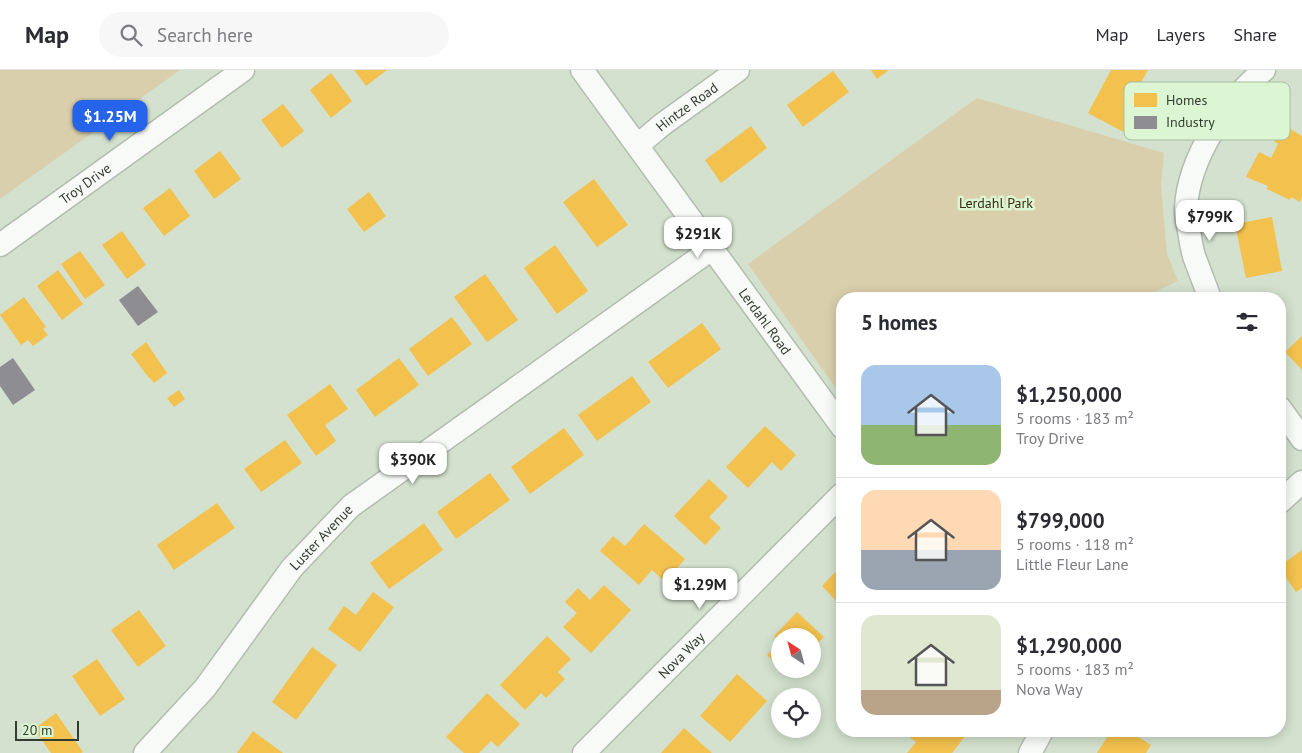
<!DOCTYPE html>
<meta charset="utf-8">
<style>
body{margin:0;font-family:"PT Sans",sans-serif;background:#f7f7f7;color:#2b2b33;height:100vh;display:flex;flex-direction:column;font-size:19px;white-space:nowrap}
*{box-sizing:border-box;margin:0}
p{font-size:16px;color:#7c7c81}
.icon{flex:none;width:28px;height:28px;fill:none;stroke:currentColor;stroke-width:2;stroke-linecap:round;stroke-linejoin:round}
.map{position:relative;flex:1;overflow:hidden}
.details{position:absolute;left:836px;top:222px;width:450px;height:445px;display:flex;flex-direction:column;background:#fff;border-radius:20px;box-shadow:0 2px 12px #0003}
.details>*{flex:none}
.needle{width:32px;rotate:324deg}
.fabs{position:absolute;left:771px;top:558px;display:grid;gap:10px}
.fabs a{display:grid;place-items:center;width:50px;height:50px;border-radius:50%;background:#fff;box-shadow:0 2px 12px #0003;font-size:25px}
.scale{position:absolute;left:15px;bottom:12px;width:64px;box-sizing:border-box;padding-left:5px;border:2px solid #333d2f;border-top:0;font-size:14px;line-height:18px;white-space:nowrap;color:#333d2f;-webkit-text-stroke:4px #dcf6d3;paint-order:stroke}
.price{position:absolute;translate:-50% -42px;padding:0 11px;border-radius:10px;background:#fff;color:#222;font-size:16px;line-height:32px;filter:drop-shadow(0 1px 2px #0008)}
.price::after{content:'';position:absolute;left:50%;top:30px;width:15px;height:11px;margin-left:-8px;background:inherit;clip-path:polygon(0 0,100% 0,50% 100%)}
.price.selected{background:#2563eb;color:#fff}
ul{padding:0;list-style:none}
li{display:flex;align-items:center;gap:15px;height:125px;padding:0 25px}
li+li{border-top:1px solid #e1e1e2}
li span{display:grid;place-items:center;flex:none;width:140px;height:100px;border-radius:15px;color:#555}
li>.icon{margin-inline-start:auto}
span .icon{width:60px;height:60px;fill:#fffc;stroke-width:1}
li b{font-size:21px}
h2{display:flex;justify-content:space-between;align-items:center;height:60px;padding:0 25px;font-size:21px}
header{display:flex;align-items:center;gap:30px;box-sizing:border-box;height:70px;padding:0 25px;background:#fff;border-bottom:1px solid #e1e1e2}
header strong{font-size:24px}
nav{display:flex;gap:28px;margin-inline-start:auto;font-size:18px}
.search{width:350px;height:45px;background:#f7f7f7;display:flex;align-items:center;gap:12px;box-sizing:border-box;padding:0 18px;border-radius:28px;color:#7c7c81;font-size:19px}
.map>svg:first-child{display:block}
</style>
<header>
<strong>Map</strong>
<div class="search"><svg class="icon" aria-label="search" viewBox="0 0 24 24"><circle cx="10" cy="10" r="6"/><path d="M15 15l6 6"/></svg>Search here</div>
<nav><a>Map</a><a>Layers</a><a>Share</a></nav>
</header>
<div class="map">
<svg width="1302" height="683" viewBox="0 0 1302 683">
<rect width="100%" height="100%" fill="#d3e1ce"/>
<path fill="#dacfac" d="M0,0h180l-180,129z
M977,28l187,55 -3,32 6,69 11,27 -38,18h-298v98l-94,-133z"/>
<path fill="#f2c14e" d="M354,0h33l-21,16z
M871,0h18l-12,9z
M1111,0h37l-9,16 15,8 -23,42 -43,-23z
M833,1l16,21 -46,35 -16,-22z
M331,3l21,28 -21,17 -21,-28z
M283,34l21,27 -22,17 -21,-28z
M1283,55l19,11v61l-2,5 -9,-5 -1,3 -23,-11 1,-3 -22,-9 13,-25 12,6 7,-14 -4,-3z
M751,56l16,22 -46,35 -16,-23z
M220,81l21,28 -27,20 -20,-28z
M594,109l34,46 -31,22 -34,-45z
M170,118l20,28 -26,20 -21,-28z
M369,122l17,24 -22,16 -17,-23z
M1272,147l10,54 -36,7 -11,-54z
M122,161l24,34 -19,14 -25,-34z
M555,175l33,46 -31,23 -33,-46z
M80,181l25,34 -20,14 -24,-35z
M58,200l25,34 -21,16 -25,-34z
M485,204l33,46 -31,22 -33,-45z
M24,227l22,30 -3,2 5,6 -15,11 -5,-6 -7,5 -21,-30z
M452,247l20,27 -44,32 -19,-27z
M702,253l19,26 -53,39 -20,-26z
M1302,266v34l-17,-18z
M146,272l21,31 -13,10 -4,-5h-1l-18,-24z
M399,288l20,27 -44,32 -19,-27z
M632,306l19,26 -54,39 -19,-26z
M330,314l18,25 -23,16 11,16 -20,15 -29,-41z
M179,320l6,9 -11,8 -7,-9z
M765,356l31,29 -15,16 -9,-9 -24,26 -22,-21z
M564,358l20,27 -54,39 -19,-27z
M285,370l17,23 -41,29 -17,-23z
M490,403l20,27 -54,39 -19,-27z
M709,409l19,18 -19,20 12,11 -16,17 -31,-29z
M217,433l18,25 -61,42 -17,-25z
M424,453l19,27 -54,39 -19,-26z
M644,454l41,35 -20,23 -13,-12 -13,15 -39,-34 13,-15 12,10z
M1302,480v38l-6,4 -16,-23v-3z
M842,495v42l-20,-21z
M604,515l27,25 -40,43 -28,-26 14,-14 -12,-11 13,-14 12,12z
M373,522l21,15 -34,45 -32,-23 16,-23 12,9z
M139,540l27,36 -28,21 -27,-37z
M797,542l27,25 -12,12v-13h-32v32l-13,-13 13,-13 -6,-6z
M547,566l24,23 -13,13 7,7 -19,19 -5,-5 -16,17 -25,-25z
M312,577l25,18 -41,55 -24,-18z
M97,589l28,40 -25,17 -28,-40z
M737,604l30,27 -37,41 -30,-26z
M487,623l33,31 -22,23 -7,-6 -12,12h-15l-18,-16z
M56,643l27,39 -2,1h-30l-17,-24z
M684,658l28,25h-51z
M253,661l30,22h-46z
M902,661h67l-17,22h-45l9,-11z
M1111,661h18l22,14 -5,8h-49z"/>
<path fill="#8d8d92" d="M138,216l20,26 -20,14 -19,-26z
M13,288l22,32 -22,15 -13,-19v-19z"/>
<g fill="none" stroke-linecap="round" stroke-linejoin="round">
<g stroke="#b3bdaf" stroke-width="25">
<g id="minor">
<path id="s1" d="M582,0l260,357"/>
<path id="s2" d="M638,75l25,-21 75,-54"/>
<path id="s3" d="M0,175l243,-175"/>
<path d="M1210,229c-5,-15 -11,-29 -16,-43 -3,-10 -4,-21 -6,-30 -1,-7 -3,-13 -2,-19 3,-49 41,-107 78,-137"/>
<path d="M1280,338l22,31"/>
<path d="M1280,432l22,-20"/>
<path id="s4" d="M145,683l60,-65 87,-120 59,-62 362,-258"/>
<path id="s5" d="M584,683l258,-259"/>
<path d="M1030,683l12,-22"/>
</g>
</g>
<use href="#minor" stroke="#f8faf8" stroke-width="22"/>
</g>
<g text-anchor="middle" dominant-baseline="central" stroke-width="5" stroke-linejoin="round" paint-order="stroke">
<g font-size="14" fill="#333d2f" stroke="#dcf6d3">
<text stroke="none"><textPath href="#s2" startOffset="62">Hintze Road</textPath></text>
<text stroke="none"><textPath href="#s3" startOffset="105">Troy Drive</textPath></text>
<text stroke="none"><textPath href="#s1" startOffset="311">Lerdahl Road</textPath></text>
<text stroke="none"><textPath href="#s4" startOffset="279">Luster Avenue</textPath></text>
<text stroke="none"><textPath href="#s5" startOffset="138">Nova Way</textPath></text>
</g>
<g font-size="14" fill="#38280e" stroke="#dcf6d3">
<text x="996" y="133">Lerdahl Park</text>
</g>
</g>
<rect x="1124" y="12" width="166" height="58" rx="8" fill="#dcf6d3" stroke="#a9bea2" stroke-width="1"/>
<rect x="1134" y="23" width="23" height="14" fill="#f2c14e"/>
<rect x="1134" y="46" width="23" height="13" fill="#8d8d92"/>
<g font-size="14" fill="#333d2f">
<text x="1166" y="35">Homes</text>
<text x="1166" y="57">Industry</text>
</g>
</svg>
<div class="fabs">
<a><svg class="needle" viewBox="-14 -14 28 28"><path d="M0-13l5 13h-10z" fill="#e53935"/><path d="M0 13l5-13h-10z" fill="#7c7c81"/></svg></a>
<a><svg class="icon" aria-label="locate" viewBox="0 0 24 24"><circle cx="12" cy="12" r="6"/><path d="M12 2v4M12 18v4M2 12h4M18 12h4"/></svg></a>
</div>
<div class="scale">20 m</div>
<b class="price selected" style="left:110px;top:72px">$1.25M</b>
<b class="price" style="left:1210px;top:172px">$799K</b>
<b class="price" style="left:698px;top:189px">$291K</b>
<b class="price" style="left:413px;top:415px">$390K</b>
<b class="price" style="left:700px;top:540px">$1.29M</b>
<section class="details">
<h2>5 homes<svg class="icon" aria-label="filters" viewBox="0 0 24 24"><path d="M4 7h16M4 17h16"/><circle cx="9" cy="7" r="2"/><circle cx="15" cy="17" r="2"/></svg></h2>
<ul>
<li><span style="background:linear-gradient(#a9c7e8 60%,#8fb573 0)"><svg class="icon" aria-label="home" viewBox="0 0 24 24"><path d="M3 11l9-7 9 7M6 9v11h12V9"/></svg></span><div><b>$1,250,000</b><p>5 rooms · 183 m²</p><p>Troy Drive</p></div></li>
<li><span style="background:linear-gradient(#ffd9b3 60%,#9aa5b1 0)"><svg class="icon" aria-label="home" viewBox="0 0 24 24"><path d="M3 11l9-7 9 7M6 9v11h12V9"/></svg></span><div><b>$799,000</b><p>5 rooms · 118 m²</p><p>Little Fleur Lane</p></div></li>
<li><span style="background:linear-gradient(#dfe7d0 75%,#b9a48a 0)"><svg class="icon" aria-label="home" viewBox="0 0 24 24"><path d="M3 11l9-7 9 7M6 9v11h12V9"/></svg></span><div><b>$1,290,000</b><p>5 rooms · 183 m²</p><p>Nova Way</p></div></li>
</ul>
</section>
</div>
